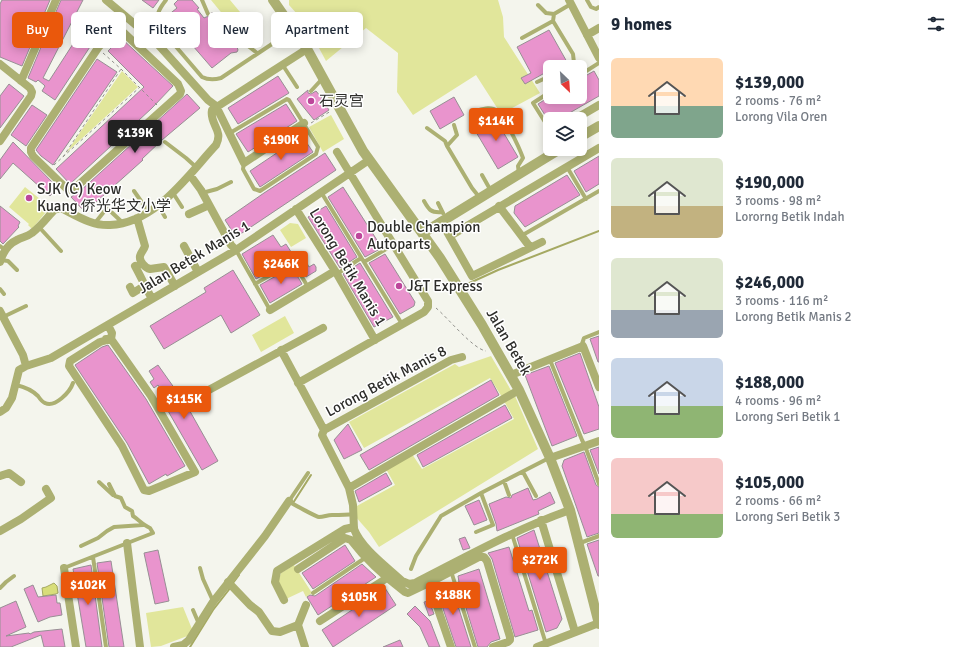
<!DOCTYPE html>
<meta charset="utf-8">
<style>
body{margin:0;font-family:Signika,"Noto Sans SC",sans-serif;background:#f2f2f3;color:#1f2937;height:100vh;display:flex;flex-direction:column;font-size:15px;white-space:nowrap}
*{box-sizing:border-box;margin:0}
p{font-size:13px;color:#747a83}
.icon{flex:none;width:22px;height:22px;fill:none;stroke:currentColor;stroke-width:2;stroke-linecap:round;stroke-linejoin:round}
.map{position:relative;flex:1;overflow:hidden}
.details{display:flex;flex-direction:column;background:#fff;width:360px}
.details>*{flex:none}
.guide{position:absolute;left:12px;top:12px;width:380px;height:36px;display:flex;gap:8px}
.needle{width:26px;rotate:155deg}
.controls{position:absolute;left:543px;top:60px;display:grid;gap:8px}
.controls a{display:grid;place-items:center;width:44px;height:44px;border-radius:6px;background:#fff;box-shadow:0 2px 10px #0003;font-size:20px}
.price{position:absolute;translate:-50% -34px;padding:0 9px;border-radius:4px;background:#ea580c;color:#fff;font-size:13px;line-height:26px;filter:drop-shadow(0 1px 2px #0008)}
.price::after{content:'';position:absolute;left:50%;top:24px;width:12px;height:9px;margin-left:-6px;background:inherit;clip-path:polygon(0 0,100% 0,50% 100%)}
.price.on{background:#222;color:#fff}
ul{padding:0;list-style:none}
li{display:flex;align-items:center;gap:12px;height:100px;padding:0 12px}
li span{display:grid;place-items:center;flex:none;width:112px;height:80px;border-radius:6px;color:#555}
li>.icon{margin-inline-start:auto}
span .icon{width:48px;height:48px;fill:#fffc;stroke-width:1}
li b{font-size:17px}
h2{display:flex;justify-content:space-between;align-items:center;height:48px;padding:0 12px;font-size:17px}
.chip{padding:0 14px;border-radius:6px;background:#fff;box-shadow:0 2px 10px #0003;font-size:14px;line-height:36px}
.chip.on{background:#ea580c;color:#fff}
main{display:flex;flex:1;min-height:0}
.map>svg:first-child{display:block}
</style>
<main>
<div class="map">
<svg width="599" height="647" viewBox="0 0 599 647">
<rect width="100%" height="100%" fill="#f4f5ed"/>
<path fill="#e1e69b" d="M211,0h19l15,18 -11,10z
M289,0h209l5,17 1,20 36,56 -39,21 -25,-39 -63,40 -16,-23 1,-39 -32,-25 -40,33 -20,-37 -17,-19z
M122,71l16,16 -72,66z
M331,115l13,24 -21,13 -14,-25z
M25,187l25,20 -18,22 -4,-4 1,-1 -20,-17z
M290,223l8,1 8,14 -15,9 -11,-17z
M285,316l9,17 -33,19 -9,-17z
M491,356l21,36 -10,5 -12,-19 -126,70 -15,-26 106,-58 4,3z
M515,396l23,53 -159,98 -10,-15 -14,-16v-9l40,-22 -9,-16 26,-15 10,15 92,-50 -10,-18z
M294,565l18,28 -6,4 -3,-6 -17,8 -8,-18 3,-8z
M183,607l9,22 -2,6 -29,11 -10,1 -5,-34z"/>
<path fill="#d8de7a" stroke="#a5a962" d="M54,583l3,3 1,7 -2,1 -13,2 -1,-8 4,-1z"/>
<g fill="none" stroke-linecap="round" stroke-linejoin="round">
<path stroke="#a5a962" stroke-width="2" d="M463,286l35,-16 101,-39
M293,503l18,-28
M233,583l6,-8
M190,647l23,-37 18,-23"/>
</g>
<path fill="#e994cd" stroke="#978f94" d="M2,0h48l-28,66 -22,-9v-53z
M61,0h22l-40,78 6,3 44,-68 14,8 -52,79 -13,-9 3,-5 -1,-1 -6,-5 -2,2 -8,-4z
M142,0h17l-6,8z
M178,0h14l7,8 -2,1 7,9 2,-1 5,-1 1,-4 8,9h-5l-1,5 -2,2 7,8 3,-1 10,12h5l1,3 -1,2 -6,1 -19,15 -45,-52 10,-8 -3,-4z
M549,30l18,32 -11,5h-6v3l-25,14 -4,-6 10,-5 -14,-26z
M121,38l52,48 -21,22 -82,76 -14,-15 88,-82 -36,-36z
M97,59l20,13 -64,93 -12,-9 -5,-6z
M594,71l5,9v16l-40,23h-9v4l-12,-19 11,-7h31v-18z
M278,76l11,17 -51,31 -10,-16z
M9,84l15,12 -24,32v-32z
M308,90v3l3,1 5,-3 10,12 -1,1 4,6 -15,10 -17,-21z
M187,94l13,14 -38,32 -20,19 1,1 -58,52 -14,-15 8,-5z
M454,97l10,18 -24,14 -10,-18z
M286,104l11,17 -49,31 -12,-18z
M32,105l15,10 -21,31 -15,-11z
M493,115l25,42 -20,12 -25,-42z
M302,136l11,16 -53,35 -10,-16z
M13,142l44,45 -7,9 -37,-33 -13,16v-19z
M325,153l11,17 -100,67 -11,-17 39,-27z
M599,156v28l-13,8 -12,-21z
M567,175l13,20 -55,32 -11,-14 1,-7z
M343,187l39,61 -17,9 -37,-60z
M0,206l20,16 -2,4 1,1 -16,17 -3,-3z
M326,206l31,51 -17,11 -32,-51z
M273,235l8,12 5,-3 9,14 7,-4 7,13 5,-3 2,3v4l-10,6 -10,-17 -3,-1 -37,20 -14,-25z
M385,254l30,48 -1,4 -14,8 -31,-51z
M360,263l33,54 -19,10 -31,-53z
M292,267l10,17 -32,19 -10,-18z
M233,270l27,45 -29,18 -10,-18 -57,34 -14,-23 56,-34 -2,-4z
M599,336v26h-1l-8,-23z
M108,345l38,54 39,67 -18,10 -1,-2 -17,10 -22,-41 -52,-78 27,-18z
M580,353l19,54v22l-15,5 -29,-71z
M158,365l17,24 10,19 2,-2 31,55 -16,9 -42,-73 4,-2 -6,-10 -4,3 -4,-6 4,-3 -5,-8z
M549,366l28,70 -25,10 -27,-71z
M491,380l8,15 -130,75 -9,-15z
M505,405l7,13 -89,49 -6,-12z
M348,424l14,26 -18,9 -10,-19z
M599,447v27l-9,-24z
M584,452l12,33 3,2v46l-12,4 -25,-71 2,-6z
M386,473l6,11 -33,18 -4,-11z
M528,488l5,12 4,-1 13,-7 5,11 -17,8 1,3 -42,17 -1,-7 -7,-20 17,-7 5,1 1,-3z
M479,500l8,20 -13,5 -9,-19z
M534,530l28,89 -5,9 -11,4 -29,-94z
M465,537l5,11 -7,2 -4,-11z
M599,540v36h-1l-11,-32z
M345,545l10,16 -42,28 -11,-16z
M509,547l20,64 3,-1 6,20 -23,7 -23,-78 -4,-6z
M158,550l11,51 -14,3 -11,-51z
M111,561l13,86h-15l-12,-84z
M362,564l14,13 -58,38 -11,-18 3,-2 5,1z
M91,565l11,82h-16l-13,-78z
M479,569l21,70 -9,3 -4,5h-9l-20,-65h1l-1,-6z
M451,584l20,63h-15l-20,-59z
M33,585l5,12 18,-2 1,8h3l2,12 -12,2 -12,5 -14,-33z
M385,588l11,17 -63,42 -11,-17z
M16,601l10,26 -20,9 23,-3 1,1 4,-2 28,-3 3,18h-21l-3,-12 -30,12h-11v-39z
M429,601l5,13 -5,2 -5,-14z
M415,606l15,15 10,26h-11l-9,-20 -13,-13z
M400,640l3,7h-20z"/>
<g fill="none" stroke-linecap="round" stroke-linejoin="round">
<path stroke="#91918c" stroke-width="1" stroke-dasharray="3 3" stroke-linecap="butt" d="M103,53l18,16 36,36
M311,123l20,-12
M63,157l58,-88
M54,165l86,-78
M436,308c12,10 37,41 50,43"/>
<path stroke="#acb072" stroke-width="4" d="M166,0c-7,9 -12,17 -6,28l42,49c6,3 12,3 19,1l72,-48
M202,0l6,14
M587,0l4,7 5,2 3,-2
M538,5l8,8 8,1
M217,24l16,10 24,19
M522,38l31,-17
M282,64l15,23
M568,67l6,-4 -1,-9 -20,-33 1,-7 17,-10
M580,75l19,-12
M537,82l13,-6
M311,91l11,-12
M550,92l-17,11 17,27
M476,111c7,-2 15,-5 21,0 8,6 22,36 26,47l-5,8 1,8
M454,125l3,10 -10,11 25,42 8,10
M427,128l18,13 2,5
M230,133l57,-34 2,1 29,47 -2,7 -56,37 -6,-2 -11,-20 1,-6
M165,142l21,16 10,9
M567,167l19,32
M482,175l9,16
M134,191l14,20
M321,192l81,132
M173,193l9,14
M202,193l15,-4 14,-7
M424,201c5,9 7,12 18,11
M438,203l5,10
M158,205l7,12
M95,223l12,-15 16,15
M39,227l22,24
M521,236l78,-45
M0,246l5,4
M236,250l34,60
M1,260l7,1 9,9
M364,262l29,-17
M337,274l24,-16
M255,284l38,-22 15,25
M0,289l4,5
M3,317l23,-11
M583,346l-1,-2 2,-6 15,-6
M550,360l32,80 3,6 14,38
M16,385c9,2 16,5 22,11 2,3 4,6 7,7 10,5 25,-11 28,-20
M523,472l13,24
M308,473l-19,28c3,3 28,16 30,16 5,0 8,-2 13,-2 7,0 14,0 22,-1
M504,481l5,14
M99,482l14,13
M476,532l17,-7 -12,-32
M512,534l34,110
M580,543l19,-7
M81,546l17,-8 9,-7 7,-4 29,-2
M93,557l13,90
M64,568l89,-35 -3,-5c-7,-3 -11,-8 -17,-12l-1,-5 -7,-4 -4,-9 -6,-2 -6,-12
M200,568l3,11 10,22
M411,569l5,-13 25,-40 40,-23 68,-35
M451,571l24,76
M0,588l6,-6 8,-6
M313,593l52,-35
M193,610l6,14"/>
<path stroke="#acb072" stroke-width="8" d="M106,0l49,41 53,59 8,6 28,57 60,-40
M569,0l30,58
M117,30l7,3 54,51 3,7 -1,3 -105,94 -7,2 -35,-34 -2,-4v-4l67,-100 13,-15z
M117,30l1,-4 3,-1 3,-10
M587,35l12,-7
M0,64l30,24 2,4 -1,4 -31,45
M21,81l35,-81
M575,119l24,-14
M190,175l11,15 30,55 5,5
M499,206l31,41
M296,209l41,65 38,66
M189,214l20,-9
M137,218l8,28c-1,4 -4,6 -5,10 -1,5 5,12 10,13l14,-2 11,19
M441,221l31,55 70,-34
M450,236l149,-88
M184,246l14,26
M0,262c3,-10 8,-18 17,-22 5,-3 10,-3 15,-7 8,-6 15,-15 22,-23l7,-2c16,8 31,18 49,17 46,-2 78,-50 106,-80 8,-15 -7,-21 -4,-35l95,-61
M135,266c6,11 11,22 17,33
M130,287l3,6 11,-7
M270,310l65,-39
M0,311l23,44 3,11 -7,4 -7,28 -6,10 -6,4
M106,339h5l1,-6 -4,-8
M111,339l40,57 44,76 -46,19 -5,-1 -22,-44 -53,-80 1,-5 30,-19z
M281,350l43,80
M26,366l25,-8 185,-108 133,-90
M511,375l72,-29 16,41
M298,383l126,-71 4,-5v-6l-91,-149
M194,398l129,-70
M324,430l-2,5 27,53 4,17 1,24c7,19 33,38 48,52l7,3 6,-1c51,-26 101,-54 155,-73
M324,430l127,-70 11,-3
M550,458l49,-17
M0,476l9,-3 12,9
M349,488l170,-98
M541,520l34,112
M0,531l21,-12 30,-21 -5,-9
M127,543l13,104
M64,568l12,79
M298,569l47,-31 6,2c16,21 33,36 54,52l3,1 21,-10 22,64
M228,582l22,23 9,7 13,19 8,1 18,-7
M429,583l50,-26h5l3,4 23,76v3l-2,2 -15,5
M284,600l-9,-18 2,-11 68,-42 9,-2
M320,621l67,-43
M174,647l9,-2 6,-5 24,-38 52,-66 24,-35
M305,647l-7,-22 8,-20
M537,647l62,-24"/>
<path stroke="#acb072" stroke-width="10" d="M273,0l34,49 56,102 77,107 42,67 37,65 31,68 20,52 29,114
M580,137l19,-11
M423,233l137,-84"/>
</g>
<g fill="#bd469b" stroke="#fff" stroke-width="1.5">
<circle cx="311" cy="101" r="4"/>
<circle cx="29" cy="198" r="4"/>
<circle cx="359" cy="236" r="4"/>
<circle cx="399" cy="286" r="4"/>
</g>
<g text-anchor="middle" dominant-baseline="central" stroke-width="3" stroke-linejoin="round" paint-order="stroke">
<g font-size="15" fill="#2d2d2a" stroke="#fff" text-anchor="start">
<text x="319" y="101">石灵宫</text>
<text x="37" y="189">SJK (C) Keow<tspan x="37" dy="17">Kuang 侨光华文小学</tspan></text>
<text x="367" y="227">Double Champion<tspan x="367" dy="17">Autoparts</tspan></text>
<text x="407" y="286">J&amp;T Express</text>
</g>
<g font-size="15" fill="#2d2d2a" stroke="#fff">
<text transform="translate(194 257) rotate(-31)">Jalan Betek Manis 1</text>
<text transform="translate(348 267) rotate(59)">Lorong Betik Manis 1</text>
<text transform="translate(509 342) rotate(60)">Jalan Betek</text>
<text transform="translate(386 381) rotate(-28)">Lorong Betik Manis 8</text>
</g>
</g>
</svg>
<div class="controls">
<a><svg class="needle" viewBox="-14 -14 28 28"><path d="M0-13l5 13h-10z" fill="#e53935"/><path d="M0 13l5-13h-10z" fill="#747a83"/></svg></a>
<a><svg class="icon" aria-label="layers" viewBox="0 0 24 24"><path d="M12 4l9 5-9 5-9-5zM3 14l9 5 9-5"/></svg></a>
</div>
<b class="price" style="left:496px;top:142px">$114K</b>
<b class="price on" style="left:135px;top:154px">$139K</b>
<b class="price" style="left:281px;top:161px">$190K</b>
<b class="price" style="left:281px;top:285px">$246K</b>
<b class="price" style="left:184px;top:420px">$115K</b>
<b class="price" style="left:540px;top:581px">$272K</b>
<b class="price" style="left:88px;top:606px">$102K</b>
<b class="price" style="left:453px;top:616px">$188K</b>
<b class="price" style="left:359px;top:618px">$105K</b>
<div class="guide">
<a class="chip on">Buy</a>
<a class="chip">Rent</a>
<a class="chip">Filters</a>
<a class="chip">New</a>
<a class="chip">Apartment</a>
</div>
</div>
<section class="details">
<h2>9 homes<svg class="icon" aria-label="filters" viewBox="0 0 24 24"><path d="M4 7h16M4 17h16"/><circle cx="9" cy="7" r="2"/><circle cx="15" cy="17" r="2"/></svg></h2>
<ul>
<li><span style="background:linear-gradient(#ffd9b3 60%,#7fa58c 0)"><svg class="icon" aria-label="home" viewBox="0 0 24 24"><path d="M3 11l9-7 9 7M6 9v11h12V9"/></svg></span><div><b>$139,000</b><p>2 rooms · 76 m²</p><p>Lorong Vila Oren</p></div></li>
<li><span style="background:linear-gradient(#dfe7d0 60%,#c2b280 0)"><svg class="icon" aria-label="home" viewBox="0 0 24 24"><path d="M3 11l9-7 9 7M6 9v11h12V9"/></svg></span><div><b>$190,000</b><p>3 rooms · 98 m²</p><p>Lororng Betik Indah</p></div></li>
<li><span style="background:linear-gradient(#dfe7d0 65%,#9aa5b1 0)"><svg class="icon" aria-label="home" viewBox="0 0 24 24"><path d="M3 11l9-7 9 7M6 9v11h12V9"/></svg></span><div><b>$246,000</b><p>3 rooms · 116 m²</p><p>Lorong Betik Manis 2</p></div></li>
<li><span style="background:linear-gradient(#c9d6e8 60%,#8fb573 0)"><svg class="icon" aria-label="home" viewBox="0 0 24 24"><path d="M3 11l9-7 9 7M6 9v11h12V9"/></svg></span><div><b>$188,000</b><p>4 rooms · 96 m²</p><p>Lorong Seri Betik 1</p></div></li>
<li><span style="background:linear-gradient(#f6c9c9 70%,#8fb573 0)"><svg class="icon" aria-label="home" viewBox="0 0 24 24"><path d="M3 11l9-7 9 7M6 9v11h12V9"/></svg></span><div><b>$105,000</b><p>2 rooms · 66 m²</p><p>Lorong Seri Betik 3</p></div></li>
</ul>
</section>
</main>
